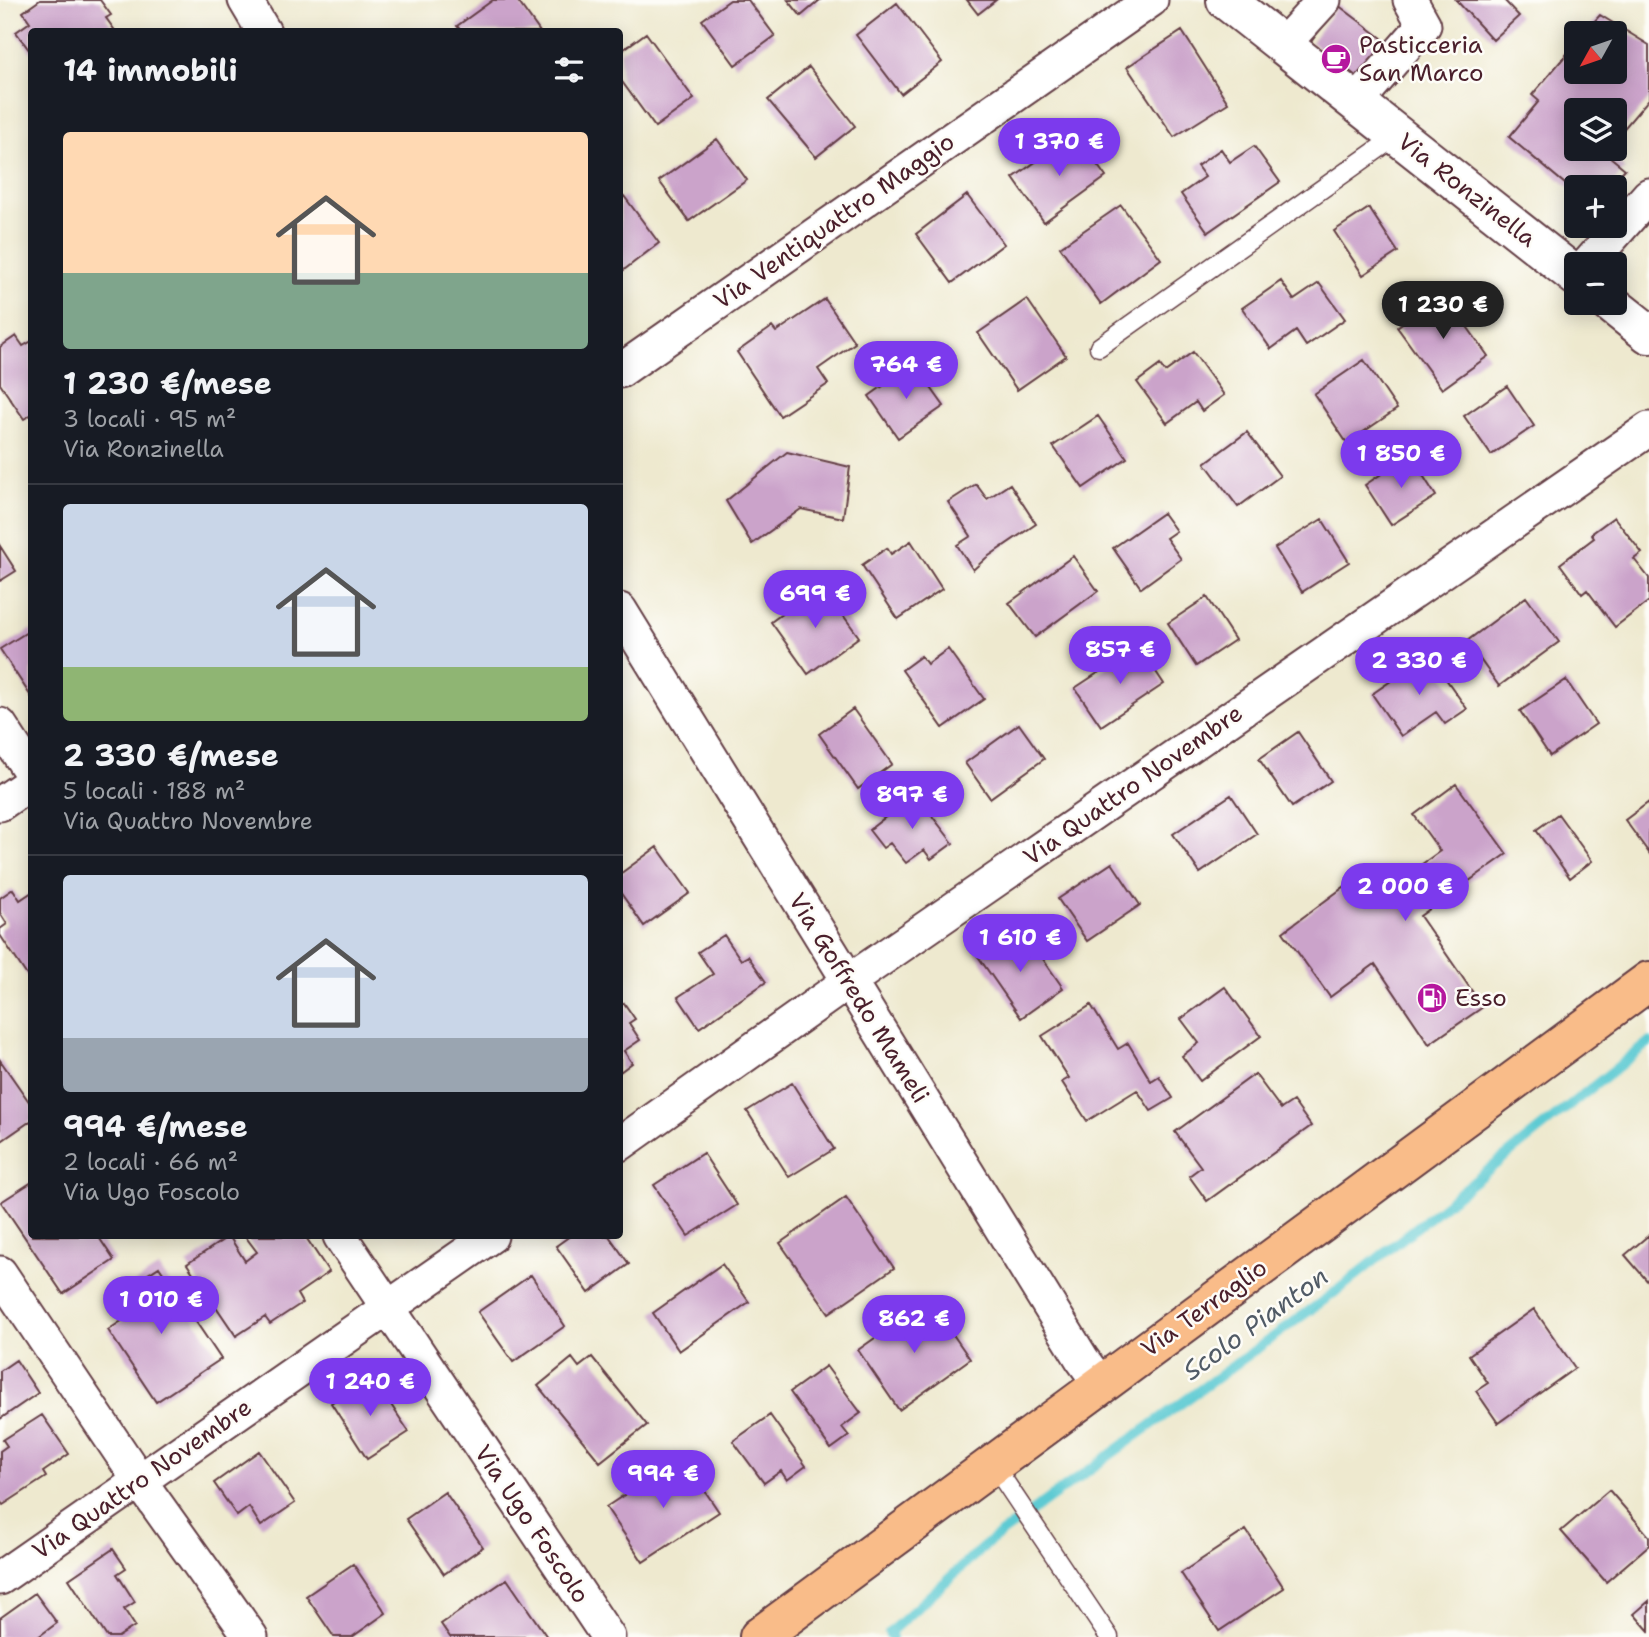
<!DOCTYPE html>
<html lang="it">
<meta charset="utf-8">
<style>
body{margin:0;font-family:"Shantell Sans",sans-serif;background:#242831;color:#f1f3f6;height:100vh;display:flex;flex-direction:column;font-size:26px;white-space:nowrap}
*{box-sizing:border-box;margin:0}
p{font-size:23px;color:#9ea1a6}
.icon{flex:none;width:38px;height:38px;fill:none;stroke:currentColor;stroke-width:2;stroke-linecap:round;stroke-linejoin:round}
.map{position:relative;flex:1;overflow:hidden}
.sheet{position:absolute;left:28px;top:28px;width:595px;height:1211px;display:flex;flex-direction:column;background:#171b24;border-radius:7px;box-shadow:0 4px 18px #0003}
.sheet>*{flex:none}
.needle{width:46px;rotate:230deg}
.buttons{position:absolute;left:1564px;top:21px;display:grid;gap:14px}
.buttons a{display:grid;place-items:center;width:63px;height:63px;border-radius:7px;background:#171b24;box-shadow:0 4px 18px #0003;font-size:35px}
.price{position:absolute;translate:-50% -60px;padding:0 16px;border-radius:24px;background:#7c3aed;color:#fff;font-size:23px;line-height:46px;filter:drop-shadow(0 2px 4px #0008)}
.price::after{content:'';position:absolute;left:50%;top:42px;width:21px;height:16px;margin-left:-10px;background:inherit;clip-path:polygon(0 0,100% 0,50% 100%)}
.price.active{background:#222;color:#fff}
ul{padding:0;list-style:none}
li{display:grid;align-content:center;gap:14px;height:371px;padding:0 35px}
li+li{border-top:2px solid #363941}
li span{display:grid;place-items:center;height:217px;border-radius:7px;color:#555}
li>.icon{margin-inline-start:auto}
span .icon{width:126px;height:126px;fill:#fffc;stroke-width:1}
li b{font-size:30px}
h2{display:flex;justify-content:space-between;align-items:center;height:84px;padding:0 35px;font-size:30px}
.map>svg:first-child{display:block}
</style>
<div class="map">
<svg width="1649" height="1637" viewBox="0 0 1649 1637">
<rect width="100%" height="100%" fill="#fdfcf7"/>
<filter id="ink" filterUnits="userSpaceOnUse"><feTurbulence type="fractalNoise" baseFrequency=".0143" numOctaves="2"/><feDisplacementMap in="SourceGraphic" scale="14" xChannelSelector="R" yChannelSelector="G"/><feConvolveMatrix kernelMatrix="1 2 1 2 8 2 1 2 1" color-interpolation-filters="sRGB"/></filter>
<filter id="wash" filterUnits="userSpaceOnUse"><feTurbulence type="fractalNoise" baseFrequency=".00686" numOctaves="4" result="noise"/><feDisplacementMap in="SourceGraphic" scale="28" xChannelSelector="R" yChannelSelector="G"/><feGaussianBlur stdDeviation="1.57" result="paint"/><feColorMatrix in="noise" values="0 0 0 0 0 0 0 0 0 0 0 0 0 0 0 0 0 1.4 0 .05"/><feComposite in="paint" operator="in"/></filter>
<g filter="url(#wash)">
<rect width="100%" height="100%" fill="#eee9cf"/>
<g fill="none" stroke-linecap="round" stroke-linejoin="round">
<path stroke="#5dcad3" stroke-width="10" d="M892,1637l-3,-4 99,-90 350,-253 311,-248"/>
</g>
<g id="blocks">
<path fill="#cba3ca" d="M40,0h60l11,15 -5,3 10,14h-84v22l-16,-22 14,-10 -7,-10z
M493,0h24l23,32h-78l-5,-6z
M730,0h18l27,36 -40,29 -33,-45z
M788,0h32l-19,16z
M967,0h29l-18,14z
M1456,0h48l15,16 -26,24z
M897,3l45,59 -41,32 -45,-59z
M1338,5l53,40 -27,37 -53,-40z
M1600,15l49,30v54l-34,40v-29h-38v39h30l-3,3 21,17 -16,18h-32v7l-68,-57 30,-36 -7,-6 45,-53v30h38v-39h-31z
M1182,31l46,72 -54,34 -47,-70z
M646,33l48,66 -39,28 -35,-48v-27z
M809,67l46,59 -39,31 -48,-57z
M1075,134l31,43 -62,45 -31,-44z
M717,139l30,41 -58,41 -30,-40z
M1254,146l26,36 -72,50 -27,-38 24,-17 -8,-11 24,-17 9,13z
M967,195l37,49 -52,39 -36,-49z
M624,196l35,47 -39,30v-73z
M1121,205l40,54 -60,45 -41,-57z
M1369,208l29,44 -35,23 -29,-44z
M1281,281l13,19 25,-17 26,36 -39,27 -10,-15 -25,18 -29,-41z
M1443,293l45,63 -46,33 -45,-62z
M825,299l30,44 -37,26 10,15 -48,32 -43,-64 35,-25 4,5z
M1027,299l39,57 -49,34 -39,-57z
M16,336l7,10 9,-5v73l-8,5 -24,-35v-37z
M1193,352l31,43 -22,16 -6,-9 -29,21 -30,-41 23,-17 5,7z
M1364,360l33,49 -50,34 -33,-49z
M914,364l30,42 -46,32 -29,-42z
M1507,386l27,40 -43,29 -27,-39z
M1098,416l29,42 -44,30 -30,-42z
M1247,432l33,44 -42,31 -33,-44z
M787,452l63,15 -7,51 -42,-9 -49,35 -26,-43z
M1410,455l26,41 -45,29 -26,-40z
M976,484l11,15 23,-15 26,40 -50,34 -13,12 -16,-25 14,-9 -23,-34z
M1163,513l13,18 -10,7 15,21 -40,29 -28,-40z
M1614,517l28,36 -8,6 15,19v23l-34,26 -28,-37 -5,4 -22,-30 34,-26 -3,-4z
M1322,519l27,43 -47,30 -27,-44z
M911,541l31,48 -44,30 -36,-54 25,-17 4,6z
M0,546l16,25 -16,10z
M1073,556l25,35 -63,46 -26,-34z
M821,585l38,52 -51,37 -37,-52z
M1207,597l28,43 -39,26 -28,-43z
M1526,597l33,45 -60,44 -32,-45z
M32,629v69l-32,-49z
M1139,646l25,38 -63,42 -26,-38z
M948,649l36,50 -41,29 -41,-58 19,-14 6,8z
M1429,655l38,54 -22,15 -9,-12 -35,24 -29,-42z
M1566,680l30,44 -46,32 -30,-45z
M853,709l39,55 -34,25 -39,-55z
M1019,724l25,35 -54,39 -25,-35z
M1298,732l33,49 -39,26 -33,-48z
M1456,784l51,70 -87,62 63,91 -54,37 -54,-80 -45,33 -47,-65 65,-48 16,22 76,-55 -26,-36z
M915,794l38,49 -22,16 -7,-9 -18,13 -16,-20 -7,5 -14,-18z
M1231,795l26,39 -57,39 -27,-39z
M1649,802v51l-24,-33z
M1558,814l34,47 -22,17 -34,-48z
M657,847l33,46 -46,33 -24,-34v-18z
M1112,863l28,42 -53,36 -29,-42z
M13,889l7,11 12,-8v91l-32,-48v-6l7,-5 -7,-11v-15z
M1025,933l38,55 -42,30 -46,-66 17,-12 8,11z
M724,935l17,25 7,-4 18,26 -67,46 -21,-31 35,-23 -15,-22z
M1225,987l36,49 -61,45 -18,-25 17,-13 -18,-24z
M624,1003l11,16 -6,4 11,17 -16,11 8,12 -12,9v-66z
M1091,1005l27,44 10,-6 23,38 8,-5 14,22 -22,13 -14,-21 -50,31 -25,-39 7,-4 -27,-42z
M0,1060l32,46v14l-32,22z
M1255,1074l26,35 12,-8 18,25 -104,75 -18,-25 12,-9 -26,-35z
M792,1083l42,66 -45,28 -42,-66z
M703,1153l34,52 -49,31 -34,-51z
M32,1182v54h66l16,24 -51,34 -62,-92z
M846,1197l48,71 -65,45 -49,-70z
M1649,1235v48l-24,-28z
M229,1236l16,25 12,-9 -12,-16h60l24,36 -32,22 5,9 -32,21 -5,-7 -29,19 -49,-72z
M570,1236h39l20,28 -40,29 -33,-47z
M722,1264l27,38 -70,49 -26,-38z
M159,1267l62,92 -65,43 -48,-72 21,-14 -13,-21z
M531,1275l34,51 -52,36 -35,-50z
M929,1300l41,59 -71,51 -41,-60z
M1534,1309l41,59 -77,55 -22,-32 12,-8 -19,-28z
M592,1357l55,68 -47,37 -62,-76 34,-28 7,9z
M16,1360l22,33 -38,26v-48z
M826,1366l35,47 -19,14 7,9 -18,13 -41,-57z
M372,1376l37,56 -42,27 -36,-56z
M42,1415l27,39 -26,18 3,5 -43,28 -3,-4v-50l7,-5 -4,-6z
M770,1415l36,51 -19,14 -6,-9 -17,12 -31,-42z
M259,1451l36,52 -34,23 -12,-19 -12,9 -23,-33z
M682,1457l37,55 -76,50 -37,-55z
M1609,1490l40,46v9l-43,37 -45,-51z
M445,1492l38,55 -39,27 -38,-55z
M1246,1530l38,58 -65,43 -38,-58z
M113,1549l13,19 -9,6 18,28 -11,7 11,17 -17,11h-11l-38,-58z
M353,1564l33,49 -34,24h-18l-28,-41z
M507,1579l40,58h-97l-9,-13z
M35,1593l22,30 -19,14h-38v-19z
M1649,1601v30l-15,-17z"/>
</g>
</g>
<g filter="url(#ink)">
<use href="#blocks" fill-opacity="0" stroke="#633d44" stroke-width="2"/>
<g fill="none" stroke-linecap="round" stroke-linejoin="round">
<g stroke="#633d44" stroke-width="21">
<path id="service" d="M1099,347l299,-212
M993,1464l116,173"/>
</g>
<g stroke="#633d44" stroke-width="37">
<path id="minor" d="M245,0l19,32
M1283,45l41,-45
M1356,103l68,-78 -14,-25
M1588,264l61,-69
M620,371l531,-371
M620,610l462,749 19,26
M0,725l32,49
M0,804l32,-22
M620,1144l228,-162 801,-553
M340,1236l268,401
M0,1273l139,207 112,157
M0,1578l491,-342"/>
</g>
<g stroke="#633d44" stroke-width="42">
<path id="tertiary" d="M1226,0l351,277
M1610,303l39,31"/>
</g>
<g stroke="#633d44" stroke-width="42">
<path id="primary" d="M759,1637l890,-656"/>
</g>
<use href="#service" stroke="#fff" stroke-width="18"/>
<use href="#minor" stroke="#fff" stroke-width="33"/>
<use href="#tertiary" stroke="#fff" stroke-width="38"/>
<use href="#primary" stroke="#f9bc89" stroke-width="38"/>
</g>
</g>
<defs>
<g id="cafe-disc" transform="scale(1.575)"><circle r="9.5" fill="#b5179e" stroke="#fdfcf7"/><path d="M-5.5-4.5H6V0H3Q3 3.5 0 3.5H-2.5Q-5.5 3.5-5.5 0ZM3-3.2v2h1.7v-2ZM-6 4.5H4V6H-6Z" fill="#fff"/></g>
<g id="fuel-disc" transform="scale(1.575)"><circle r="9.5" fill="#b5179e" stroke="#fdfcf7"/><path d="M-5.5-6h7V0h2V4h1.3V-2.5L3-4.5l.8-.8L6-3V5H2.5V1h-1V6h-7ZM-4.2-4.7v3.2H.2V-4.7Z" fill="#fff"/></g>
</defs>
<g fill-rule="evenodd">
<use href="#cafe-disc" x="1336" y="59"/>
<use href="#fuel-disc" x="1432" y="998"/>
</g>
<g text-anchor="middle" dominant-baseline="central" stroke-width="5" stroke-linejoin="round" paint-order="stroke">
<g font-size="24" fill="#4a1f2b" stroke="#fdfcf7" text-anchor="start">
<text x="1359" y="45">Pasticceria<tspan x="1359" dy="28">San Marco</tspan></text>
<text x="1455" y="998">Esso</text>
</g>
<g font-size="24" fill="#4a1f2b" stroke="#fdfcf7">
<text transform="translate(1467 190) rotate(38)">Via Ronzinella</text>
<text transform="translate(834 221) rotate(-35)">Via Ventiquattro Maggio</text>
<text transform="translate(1133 785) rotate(-35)">Via Quattro Novembre</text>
<text transform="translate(859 998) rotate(58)">Via Goffredo Mameli</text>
<text transform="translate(1204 1308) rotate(-36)">Via Terraglio</text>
<text transform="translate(142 1479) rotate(-35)">Via Quattro Novembre</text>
<text transform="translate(532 1524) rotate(56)">Via Ugo Foscolo</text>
</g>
<g font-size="26" font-style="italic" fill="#515b66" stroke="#fdfcf7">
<text transform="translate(1255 1323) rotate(-36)">Scolo Pianton</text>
</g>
</g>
</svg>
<div class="buttons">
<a><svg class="needle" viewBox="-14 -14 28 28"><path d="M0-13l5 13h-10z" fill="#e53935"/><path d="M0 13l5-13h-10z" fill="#9ea1a6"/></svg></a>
<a><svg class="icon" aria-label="layers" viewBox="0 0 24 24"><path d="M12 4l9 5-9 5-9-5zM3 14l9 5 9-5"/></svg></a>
<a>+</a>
<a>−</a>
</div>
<b class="price" style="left:1059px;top:178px">1 370 €</b>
<b class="price active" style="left:1443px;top:341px">1 230 €</b>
<b class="price" style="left:906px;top:401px">764 €</b>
<b class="price" style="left:1401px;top:490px">1 850 €</b>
<b class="price" style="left:815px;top:630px">699 €</b>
<b class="price" style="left:1120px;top:686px">857 €</b>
<b class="price" style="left:1419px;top:697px">2 330 €</b>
<b class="price" style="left:912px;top:831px">897 €</b>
<b class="price" style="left:1405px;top:923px">2 000 €</b>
<b class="price" style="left:1020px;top:974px">1 610 €</b>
<b class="price" style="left:161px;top:1336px">1 010 €</b>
<b class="price" style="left:914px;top:1355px">862 €</b>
<b class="price" style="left:370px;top:1418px">1 240 €</b>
<b class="price" style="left:663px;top:1510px">994 €</b>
<section class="sheet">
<h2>14 immobili<svg class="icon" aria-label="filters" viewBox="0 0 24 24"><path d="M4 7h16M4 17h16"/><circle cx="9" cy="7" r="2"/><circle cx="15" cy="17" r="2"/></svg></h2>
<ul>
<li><span style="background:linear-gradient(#ffd9b3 65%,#7fa58c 0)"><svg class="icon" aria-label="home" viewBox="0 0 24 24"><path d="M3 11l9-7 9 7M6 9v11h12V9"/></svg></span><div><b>1 230 €/mese</b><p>3 locali · 95 m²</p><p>Via Ronzinella</p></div></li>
<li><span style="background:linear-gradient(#c9d6e8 75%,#8fb573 0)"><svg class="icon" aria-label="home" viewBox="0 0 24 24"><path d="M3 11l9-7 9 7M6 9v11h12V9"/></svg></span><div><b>2 330 €/mese</b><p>5 locali · 188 m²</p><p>Via Quattro Novembre</p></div></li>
<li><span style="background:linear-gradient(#c9d6e8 75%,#9aa5b1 0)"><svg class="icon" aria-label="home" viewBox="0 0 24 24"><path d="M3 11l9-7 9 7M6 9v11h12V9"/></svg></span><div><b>994 €/mese</b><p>2 locali · 66 m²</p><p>Via Ugo Foscolo</p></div></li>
</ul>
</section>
</div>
